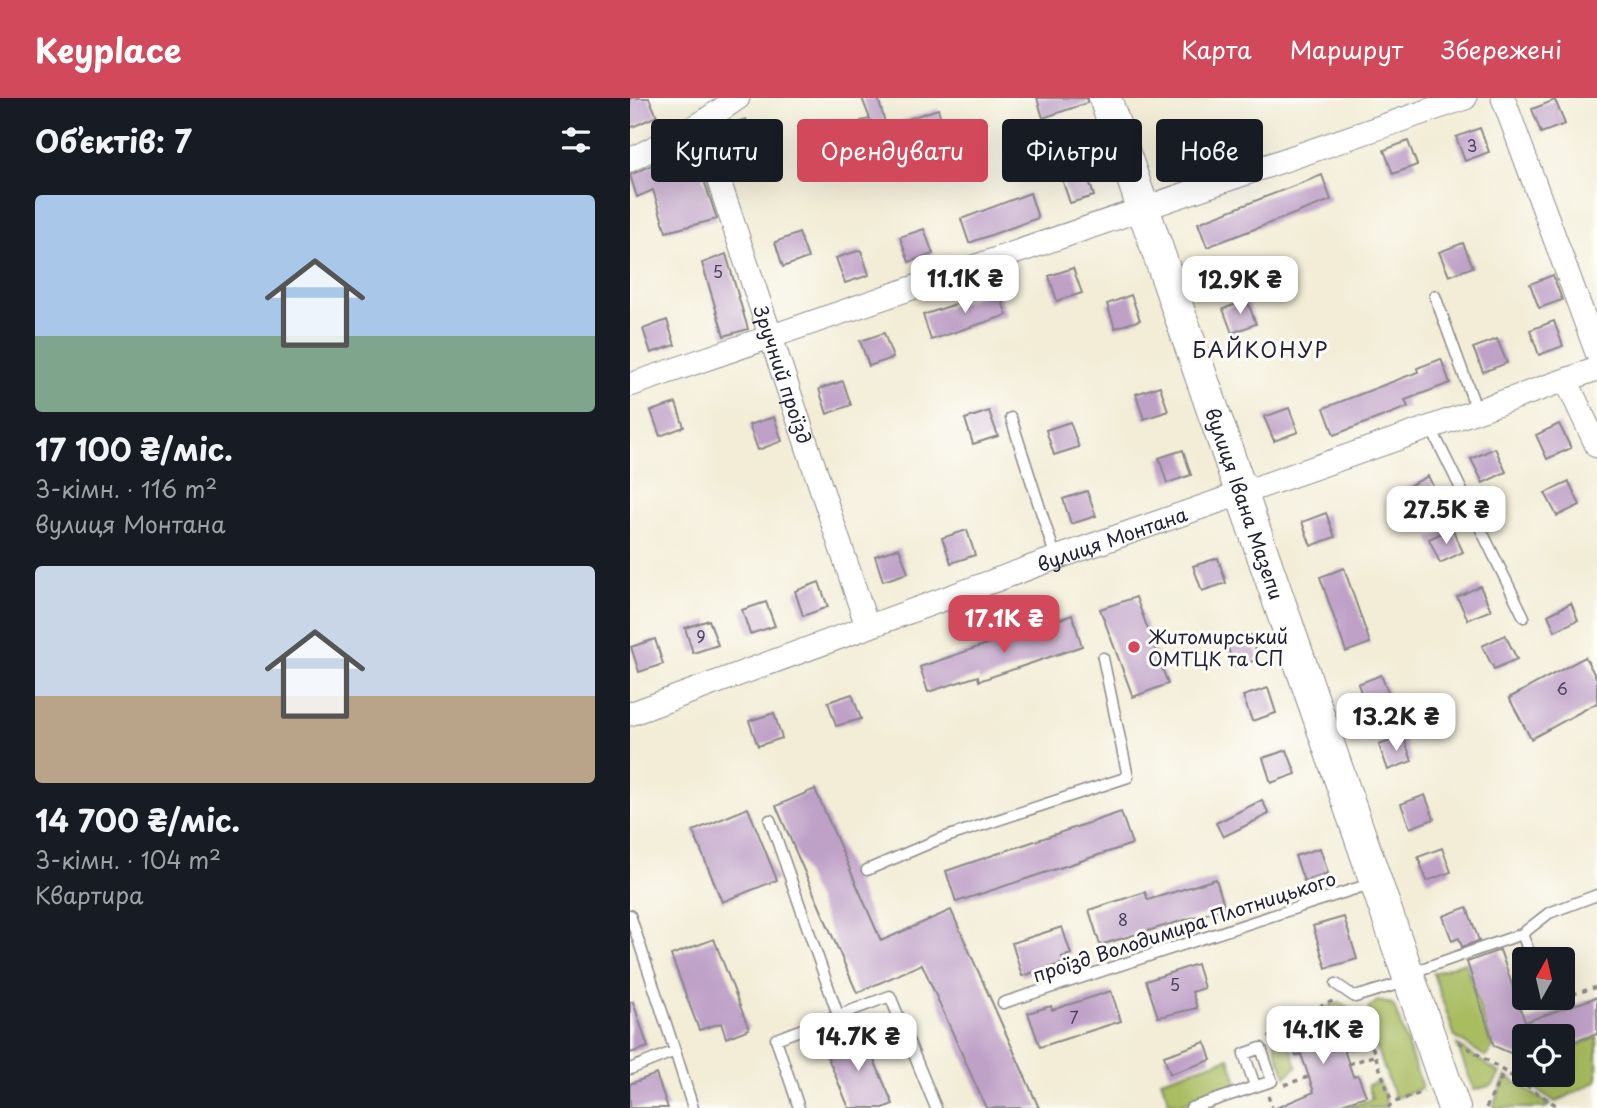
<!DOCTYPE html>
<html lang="uk">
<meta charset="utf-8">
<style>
body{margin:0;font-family:"Playpen Sans",sans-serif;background:#20242c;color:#f1f3f6;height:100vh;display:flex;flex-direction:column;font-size:26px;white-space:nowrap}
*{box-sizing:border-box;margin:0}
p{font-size:23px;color:#9ea1a6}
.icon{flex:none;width:38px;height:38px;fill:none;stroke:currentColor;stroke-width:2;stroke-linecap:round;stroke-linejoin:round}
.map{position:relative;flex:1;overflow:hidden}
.panel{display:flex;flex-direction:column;background:#171b24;width:630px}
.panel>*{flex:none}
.guide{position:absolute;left:21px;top:21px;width:665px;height:63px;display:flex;gap:14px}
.needle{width:46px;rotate:8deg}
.fabs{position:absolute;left:882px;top:849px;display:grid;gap:14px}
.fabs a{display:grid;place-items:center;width:63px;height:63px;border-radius:7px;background:#171b24;box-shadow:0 7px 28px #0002;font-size:35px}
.price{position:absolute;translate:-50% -60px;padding:0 16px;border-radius:14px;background:#fff;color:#222;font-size:23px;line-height:46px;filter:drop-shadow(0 2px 4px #0008)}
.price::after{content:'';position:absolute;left:50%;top:42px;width:21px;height:16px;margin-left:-10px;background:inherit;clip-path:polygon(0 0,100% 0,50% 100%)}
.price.current{background:#d1495b;color:#fff}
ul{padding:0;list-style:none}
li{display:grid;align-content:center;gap:14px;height:371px;padding:0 35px}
li span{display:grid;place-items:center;height:217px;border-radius:7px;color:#555}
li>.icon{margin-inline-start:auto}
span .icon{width:126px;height:126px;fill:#fffc;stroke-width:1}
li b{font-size:30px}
h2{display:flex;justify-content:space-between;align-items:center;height:84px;padding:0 35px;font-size:30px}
.tag{padding:0 24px;border-radius:7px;background:#171b24;box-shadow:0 7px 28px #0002;font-size:24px;line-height:63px}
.tag.current{background:#d1495b;color:#fff}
header{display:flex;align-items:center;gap:42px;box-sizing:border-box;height:98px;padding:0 35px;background:#d1495b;color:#fff}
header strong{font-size:33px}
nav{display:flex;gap:38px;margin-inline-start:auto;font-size:24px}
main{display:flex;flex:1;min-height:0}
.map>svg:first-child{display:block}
</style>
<header>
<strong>Keyplace</strong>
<nav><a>Карта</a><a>Маршрут</a><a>Збережені</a></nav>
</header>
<main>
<section class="panel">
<h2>Об’єктів: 7<svg class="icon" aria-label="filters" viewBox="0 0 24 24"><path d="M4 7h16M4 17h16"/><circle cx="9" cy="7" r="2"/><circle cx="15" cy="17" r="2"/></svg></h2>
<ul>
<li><span style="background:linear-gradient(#a9c7e8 65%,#7fa58c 0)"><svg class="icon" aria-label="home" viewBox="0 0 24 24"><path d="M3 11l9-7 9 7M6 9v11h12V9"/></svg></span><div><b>17 100 ₴/міс.</b><p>3-кімн. · 116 m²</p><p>вулиця Монтана</p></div></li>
<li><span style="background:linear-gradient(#c9d6e8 60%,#b9a48a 0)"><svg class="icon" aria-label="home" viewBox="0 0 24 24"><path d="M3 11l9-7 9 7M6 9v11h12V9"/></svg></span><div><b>14 700 ₴/міс.</b><p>3-кімн. · 104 m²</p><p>Квартира</p></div></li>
</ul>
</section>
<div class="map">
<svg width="967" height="1010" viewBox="0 0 967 1010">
<rect width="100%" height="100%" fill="#fdfcf7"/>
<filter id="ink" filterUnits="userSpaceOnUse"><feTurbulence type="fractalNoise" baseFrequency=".0143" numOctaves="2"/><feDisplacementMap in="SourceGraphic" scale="14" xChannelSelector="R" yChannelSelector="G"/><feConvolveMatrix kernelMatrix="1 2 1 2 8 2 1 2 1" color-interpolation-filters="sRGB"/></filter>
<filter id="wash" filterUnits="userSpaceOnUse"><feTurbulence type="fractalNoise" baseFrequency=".00686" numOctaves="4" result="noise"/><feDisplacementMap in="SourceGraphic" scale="28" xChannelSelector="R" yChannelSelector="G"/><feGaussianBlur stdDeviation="1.57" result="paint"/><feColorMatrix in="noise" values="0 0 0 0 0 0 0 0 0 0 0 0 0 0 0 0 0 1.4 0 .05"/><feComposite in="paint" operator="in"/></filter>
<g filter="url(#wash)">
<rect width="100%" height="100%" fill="#f3edd7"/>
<path fill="#a9bc61" stroke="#666f4e" stroke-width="2" d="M835,864l28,86 -7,9 -31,-20 -22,-64z
M748,903l14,3 3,5 27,79 -27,10 -29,-79 3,-12z
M709,905l14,7 13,36 -15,5c-8,-20 -17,-23 -24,-44z
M653,930l14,38 -11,10c-6,-17 -19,-35 -3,-48z
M967,939v44l-41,21 -31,-20 1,-7 37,-1v-25z
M827,947l43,28 -7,12 -19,5z
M599,960l9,27 -56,19 -13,-2 -8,-22z
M876,978l44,29 -6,3h-49l-1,-5z
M749,983l7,20 -2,7h-38l26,-9 -4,-14z"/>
<g id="blocks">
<path fill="#bfa1c8" d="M0,0h19l8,18 -27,12z
M232,0h16l8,28 52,-17 13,39 -76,21 -14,-48 9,-2z
M407,0h50v5l-44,15z
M925,2l10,24 -24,9 -9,-24z
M116,21l10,31 -20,6 4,15 -9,3 -10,-32 7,-2 -4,-14z
M850,30l9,24 -24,9 -9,-24z
M569,43l9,25 -24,9 -9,-24z
M778,43l9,24 -24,9 -9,-24z
M68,65l19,56 -51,13 -13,-42 -16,7 -7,-22 24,-11 5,10z
M456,73l8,25 -24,7 -8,-24z
M692,77l9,25 -124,47 -9,-24z
M400,95l8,25 -69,25 -8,-24z
M294,131l9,25 -24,8 -9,-25z
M169,135l9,25 -25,9 -8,-25z
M833,145l10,24 -24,9 -10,-24z
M231,152l8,25 -24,8 -9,-25z
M96,156l22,75 -24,7 -22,-73z
M443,170l9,25 -25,8 -8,-25z
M923,177l9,25 -23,8 -9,-24z
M368,192l9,25 -76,25 -8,-25z
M501,197l9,25 -25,8 -8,-24z
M617,202l9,24 -24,9 -9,-24z
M37,222l8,25 -24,8 -8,-24z
M924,223l9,25 -24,9 -9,-25z
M254,235l9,25 -24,8 -9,-25z
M867,241l10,24 -24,9 -10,-24z
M811,261l9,24 -45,17 3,7 -74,28 -10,-27 94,-36 -1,-4z
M213,283l8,24 -24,9 -8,-25z
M530,288l8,25 -24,8 -8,-25z
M46,305l8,24 -24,9 -9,-25z
M659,310l9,24 -24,9 -10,-24z
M359,313l9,25 -25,8 -8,-25z
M144,319l8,24 -24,9 -9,-25z
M440,324l9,25 -25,8 -8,-25z
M929,326l12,24 -24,11 -11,-24z
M865,350l11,24 -23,11 -12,-24z
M553,352l8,25 -24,8 -8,-25z
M798,378l12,24 -24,11 -11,-23z
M939,384l11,23 -23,11 -12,-23z
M457,393l9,25 -25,8 -8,-25z
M696,415l9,24 -24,9 -9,-24z
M822,430l11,24 -23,11 -11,-24z
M337,432l8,25 -24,8 -9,-25z
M269,450l9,25 -25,8 -8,-25z
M588,460l8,25 -24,8 -9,-25z
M714,470l26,75 -24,9 -26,-75z
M189,484l9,25 -25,9 -8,-25z
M850,488l11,24 -23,10 -11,-23z
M506,499l32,87 -35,13 -33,-88z
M136,504l9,24 -25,8 -8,-24z
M941,505l7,17 -23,11 -7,-16z
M442,517l10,31 -103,35 -1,-5 -50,16 -8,-25z
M79,522l9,25 -25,8 -8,-25z
M621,537l8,24 -24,8 -9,-24z
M875,537l12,24 -23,10 -12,-23z
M25,541l8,25 -24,8 -8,-25z
M955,559l12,22v24l-66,36 -22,-41z
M751,577l10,24 -24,10 -9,-25z
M638,590l8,25 -24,8 -9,-25z
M222,596l9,25 -25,7 -8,-24z
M144,615l8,25 -24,8 -9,-25z
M773,638l9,25 -24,9 -9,-25z
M657,652l9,24 -25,9 -8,-25z
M185,691l66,152 70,-31 88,198h-53l-64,-144 -65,29 -81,-187z
M795,697l9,24 -24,9 -9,-24z
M632,702l7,14 -46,23 -7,-14z
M118,710l29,72 -55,22 -29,-71z
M491,714l11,32 -176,58 -10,-31z
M690,750l8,25 -24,8 -9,-25z
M812,750l9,24 -24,9 -9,-24z
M586,781l9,29 -125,37 -11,-35 56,-18 3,8z
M837,809l12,34 -17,6 -3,-9 -7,3 -9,-25z
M714,819l13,42 -31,9 -13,-42z
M432,829l9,27 -9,3 2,6 -42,13 -10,-33z
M84,841l35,90 -23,9 -5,-15 -22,7 -28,-75z
M870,852l25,72 72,-25v37l-34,12v-10h-39v23l-30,-13 -27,-84z
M567,866l7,24 -12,4 5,16 -39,9 -12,-36z
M481,893l10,30 -81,26 -12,-34 23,-7 1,4z
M0,904h3l15,45 -18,6z
M694,916l9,26 7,-2 13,38 5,-1 8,21 -36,12h-54l38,-16 -13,-38 -5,2 -10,-29z
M231,932l32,74 -10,4h-34l-26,-62z
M575,944l6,18 -41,14 -6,-18z
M26,976l12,34h-38v-24z"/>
</g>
</g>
<g filter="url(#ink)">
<use href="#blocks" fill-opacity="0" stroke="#8a8889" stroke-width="2"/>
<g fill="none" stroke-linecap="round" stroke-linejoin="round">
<g stroke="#8a8889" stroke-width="13">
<path id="service" d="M805,198l42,115
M381,320l45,140
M801,330l93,189
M140,722l68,195
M237,772l70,-30 191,-63 -25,-119
M0,817l45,136
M892,836l10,25
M780,875l112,-39 27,-21 48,-18
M706,886l19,13 53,-16
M915,900l2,4
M373,905l370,-120
M0,971l45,-18 18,57
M169,1010l-23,-69 114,-43 46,112
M561,1010l81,-27 -11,-33 -17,6 11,32"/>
</g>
<g stroke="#8a8889" stroke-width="25">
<g id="minor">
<path d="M873,0l94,255"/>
<path id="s1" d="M70,26l167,502"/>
<path d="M0,62l70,-36 38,-26"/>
<path d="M936,282l31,66"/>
<path d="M0,287l835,-287"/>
<path id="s2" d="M0,616l426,-156 541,-189"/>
</g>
</g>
<g stroke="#8a8889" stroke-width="34">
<g id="secondary">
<path id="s3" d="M475,0l349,1010"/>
</g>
</g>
<path stroke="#8a8889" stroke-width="3.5" stroke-dasharray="5 5" stroke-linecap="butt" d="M933,899l34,-10
M729,911l33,94
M639,940l13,-15 51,-22
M829,944l100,65
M719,966l24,-8
M654,987l24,-8
M638,998l4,11
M758,1010l4,-5 32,-11
M856,1010l18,-36"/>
<use href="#service" stroke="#fff" stroke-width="10"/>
<use href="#minor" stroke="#fff" stroke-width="23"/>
<use href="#secondary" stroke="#fff" stroke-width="32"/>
</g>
</g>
<circle fill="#d1495b" stroke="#fdfcf7" stroke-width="2.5" cx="504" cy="549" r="7"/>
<g text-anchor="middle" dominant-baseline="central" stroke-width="6" stroke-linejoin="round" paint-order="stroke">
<g font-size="16" fill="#49425e">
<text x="842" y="47">3</text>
<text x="88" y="173">5</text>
<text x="71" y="538">9</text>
<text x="932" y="590">6</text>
<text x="493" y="821">8</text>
<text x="545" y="886">5</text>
<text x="444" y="919">7</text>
</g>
<g font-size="19" fill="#22223b" stroke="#fdfcf7">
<text stroke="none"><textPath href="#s1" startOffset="264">Зручний проїзд</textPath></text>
<text stroke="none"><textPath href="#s3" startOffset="429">вулиця Івана Мазепи</textPath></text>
<text stroke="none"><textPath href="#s2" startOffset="513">вулиця Монтана</textPath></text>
<text transform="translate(554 828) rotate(-18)">проїзд Володимира Плотницького</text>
</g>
<g font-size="19" fill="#22223b" stroke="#fdfcf7" text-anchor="start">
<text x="518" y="538">Житомирський<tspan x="518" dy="22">ОМТЦК та СП</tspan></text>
</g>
<g font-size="21" letter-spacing="2" fill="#22223b" stroke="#fdfcf7">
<text x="631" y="251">БАЙКОНУР</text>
</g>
</g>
</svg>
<div class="fabs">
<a><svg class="needle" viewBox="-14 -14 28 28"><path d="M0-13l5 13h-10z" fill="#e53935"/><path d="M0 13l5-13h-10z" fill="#9ea1a6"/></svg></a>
<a><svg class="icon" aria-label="locate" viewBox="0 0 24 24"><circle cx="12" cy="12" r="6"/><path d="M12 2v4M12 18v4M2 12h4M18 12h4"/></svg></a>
</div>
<b class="price" style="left:335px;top:217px">11.1K ₴</b>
<b class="price" style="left:610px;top:218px">12.9K ₴</b>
<b class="price" style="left:816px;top:448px">27.5K ₴</b>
<b class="price current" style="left:374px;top:557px">17.1K ₴</b>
<b class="price" style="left:766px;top:655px">13.2K ₴</b>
<b class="price" style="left:693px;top:968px">14.1K ₴</b>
<b class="price" style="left:228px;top:975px">14.7K ₴</b>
<div class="guide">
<a class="tag">Купити</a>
<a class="tag current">Орендувати</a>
<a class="tag">Фільтри</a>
<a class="tag">Нове</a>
</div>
</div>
</main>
